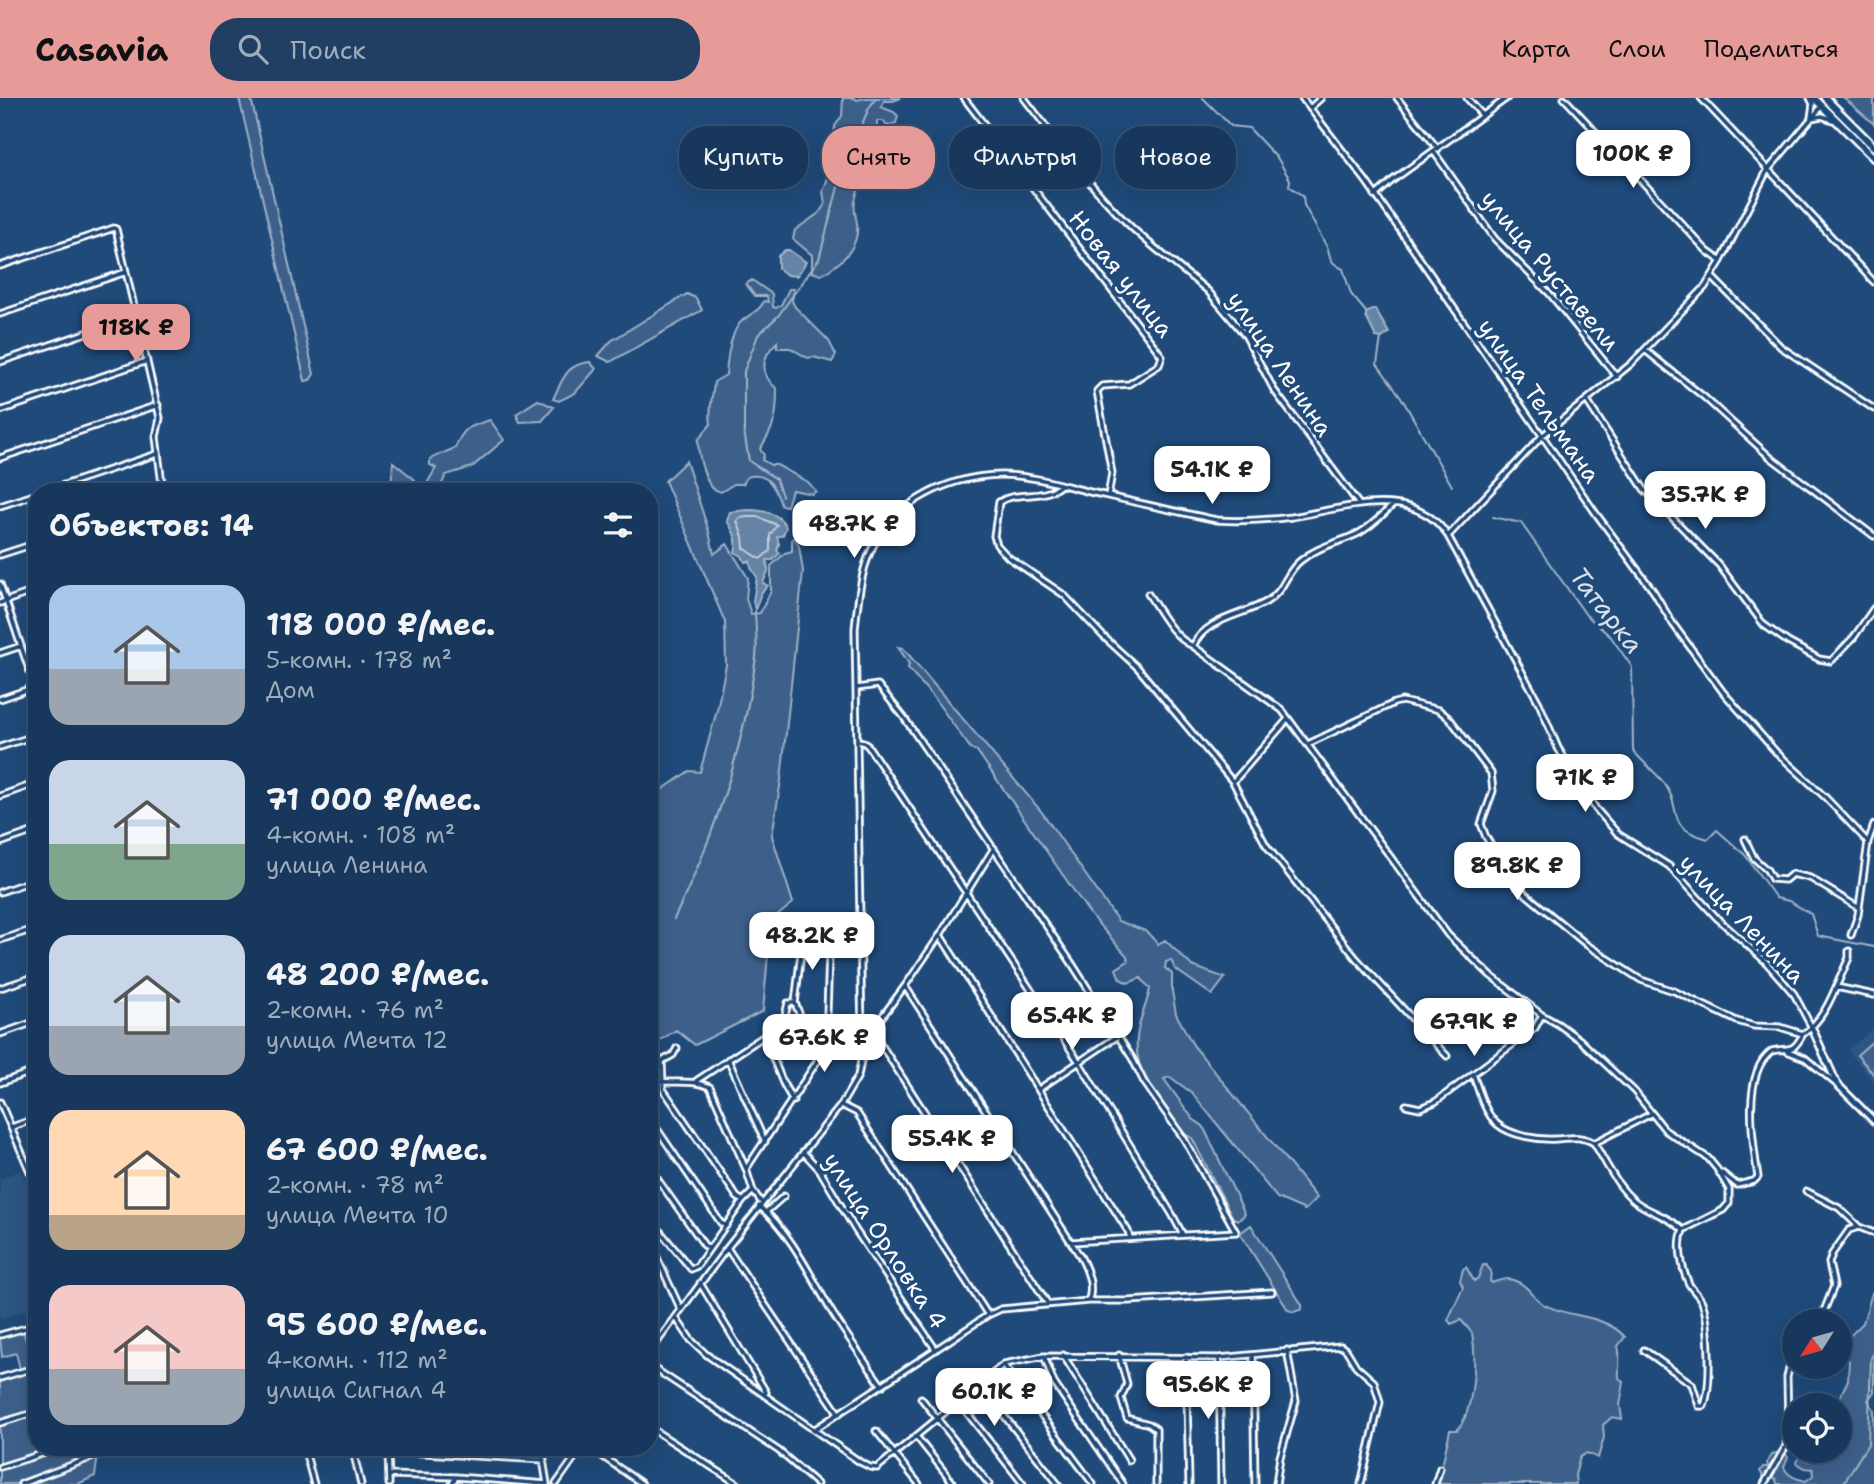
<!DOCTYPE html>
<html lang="ru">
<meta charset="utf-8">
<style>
body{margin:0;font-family:"Shantell Sans",sans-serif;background:#203f62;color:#f1f3f6;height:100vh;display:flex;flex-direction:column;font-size:26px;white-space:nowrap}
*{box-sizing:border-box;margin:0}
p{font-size:23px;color:#9eacbb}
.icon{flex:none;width:38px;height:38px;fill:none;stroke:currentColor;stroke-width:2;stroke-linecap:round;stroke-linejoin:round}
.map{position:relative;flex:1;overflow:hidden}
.side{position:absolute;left:28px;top:385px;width:630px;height:973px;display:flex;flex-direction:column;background:#17385c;border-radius:28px;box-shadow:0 7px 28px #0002,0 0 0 2px #365272}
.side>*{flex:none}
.top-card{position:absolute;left:679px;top:28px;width:665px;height:63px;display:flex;gap:14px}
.needle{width:46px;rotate:233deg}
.controls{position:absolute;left:1782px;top:1211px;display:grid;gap:14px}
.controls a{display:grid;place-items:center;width:70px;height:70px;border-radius:50%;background:#17385c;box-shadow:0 7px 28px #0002,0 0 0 2px #365272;font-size:35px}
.price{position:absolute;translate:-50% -60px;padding:0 16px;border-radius:14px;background:#fff;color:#222;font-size:23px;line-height:46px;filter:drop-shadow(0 2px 4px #0008)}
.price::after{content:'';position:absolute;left:50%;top:42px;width:21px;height:16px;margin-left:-10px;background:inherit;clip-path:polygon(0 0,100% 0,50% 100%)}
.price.on{background:#e69b98;color:#111}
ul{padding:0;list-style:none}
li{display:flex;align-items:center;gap:21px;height:175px;padding:0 21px}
li span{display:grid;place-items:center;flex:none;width:196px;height:140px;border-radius:21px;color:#555}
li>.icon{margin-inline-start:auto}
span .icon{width:84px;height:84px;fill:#fffc;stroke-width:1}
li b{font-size:30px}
h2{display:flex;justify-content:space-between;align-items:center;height:84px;padding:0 21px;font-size:30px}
.pill{padding:0 24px;border-radius:28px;background:#17385c;box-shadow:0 7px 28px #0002,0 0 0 2px #365272;font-size:24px;line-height:63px}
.pill.on{background:#e69b98;color:#111}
header{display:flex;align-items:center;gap:42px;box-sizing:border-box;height:98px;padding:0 35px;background:#e69b98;color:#111}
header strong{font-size:33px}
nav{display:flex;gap:38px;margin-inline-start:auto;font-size:24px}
.search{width:490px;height:63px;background:#203f62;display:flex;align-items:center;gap:18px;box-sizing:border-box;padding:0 24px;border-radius:28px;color:#9eacbb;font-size:26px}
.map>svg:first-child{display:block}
</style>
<header>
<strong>Casavia</strong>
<div class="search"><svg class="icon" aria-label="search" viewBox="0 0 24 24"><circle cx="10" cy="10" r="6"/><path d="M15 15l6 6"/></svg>Поиск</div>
<nav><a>Карта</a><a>Слои</a><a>Поделиться</a></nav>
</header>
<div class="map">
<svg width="1874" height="1386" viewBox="0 0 1874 1386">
<rect width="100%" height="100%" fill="#1f4a7a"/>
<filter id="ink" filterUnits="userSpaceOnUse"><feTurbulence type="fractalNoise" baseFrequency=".0143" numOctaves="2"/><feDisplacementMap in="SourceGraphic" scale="14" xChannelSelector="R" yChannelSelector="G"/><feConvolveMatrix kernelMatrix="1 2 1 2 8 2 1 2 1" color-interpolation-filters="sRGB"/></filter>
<g filter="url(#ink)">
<path fill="#2e5683" d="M1874,930v55l-26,-33z
M21,1072l16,37v100l-37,11v-139z"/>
<path fill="#3c618b" stroke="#9eb0c5" stroke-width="2" d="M239,0h12l63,276 -4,6 -5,1z
M843,0h11l3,2 9,-2h35l-8,3h-9l-3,6 13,5 4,4 -2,7 -9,3 -4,-5h-6l-1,20 11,-3 9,3 -3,22 7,11 -1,9 -7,2 -5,-13h-7l-6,11 -16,7c-5,16 -4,18 -1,33 3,25 -16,41 -36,52l-9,-3v-17l-19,-16 2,-9 24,-17 6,-9 -2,-13 18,-48 -7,-6 1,-11 7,-10z
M1844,0h30v26z
M752,182l20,14 1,13 3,1 5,-3 8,-16h5l-2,12 3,6 34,34 7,14 -4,7 -19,-5 -5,1 -18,-10h-13v-6c-17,16 -17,33 0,47 0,28 -2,37 -17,60l4,6 -2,5 9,5h6l31,17 8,9 -4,3 -20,-4 -5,16 -6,-1c-6,-18 -13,-34 -34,-28l-4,7h-9l-13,8 -10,-4c-8,-15 -13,-31 -13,-48l13,-16c-3,-15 2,-27 3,-42l12,-7c1,-16 3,-37 13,-51 8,-10 20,-11 25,-23l4,1 -1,-6h-12l-9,-12z
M687,196l9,4 6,12 -92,52 -12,-6 13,-15z
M590,264l6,7 -21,24 -16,8 -6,-2c10,-20 13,-35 37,-37z
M538,302l16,7 -12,14 -22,1 -4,-8z
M490,322l14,20 -32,27 -26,8 -8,17h-16l14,-24 -6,-3v-6l25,-11c9,-22 14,-21 35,-28z
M686,363l23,71 5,22 13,-10 21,34 -2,21 5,15 9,-1 11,-22v-25l14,-13 7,-2v-12l3,-1 4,8 4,25 -22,209 -9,56 21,67 -22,18 -8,90 -68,34 -19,-15 -27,18v-249l40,-28 11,1 17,-62 9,-45 -1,-43 -60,-141z
M393,364l22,18 6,12h-28l-2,-4z
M898,549l5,1 138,163 77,110 28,10 12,13 7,-4 27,26 33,12 -13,17 -37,-26 -4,-9 -5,2 -1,6 7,6v17l4,23 17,31 124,153 -12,12 -28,-12 -85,-105 -22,-16 -6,2 29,40 10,7 42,88 -6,6 -6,-2 -41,-80c-14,-6 -20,-19 -29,-31 -19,-25 -32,-50 -24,-81 3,-13 8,-23 11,-37l-9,-11 -13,5 -8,-4 -4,-10 12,-8 -1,-5 -35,-39 -115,-166 -6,-2 -37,-51 -26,-30 1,-4z
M1874,942v35l-17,-20z
M1251,1127l51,80v4l-8,3 -6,-2 -48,-77z
M1483,1167h3l5,6 -1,10 2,2c10,-4 16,-6 26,-1 10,4 16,16 25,22 27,15 60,9 82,33l-7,9c3,10 0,21 1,32l5,4 -4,23 2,14 -10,-2 -9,8 1,12 -6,21 -11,-5 -7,4 -5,18 1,9h-138l12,-54h7c17,-18 20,-72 15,-97l-11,-13 -10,4 -3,-4 15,-33 -3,-6 3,-12 3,-2 8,14 4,-3z
M1872,1195l2,1v98l-6,8 6,10v74h-97l-1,-5 -6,-3 -4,5 -6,-10 3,-4h5l-1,-5 6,-8 9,-3 6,6 -4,10c3,9 13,12 22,14l8,-6 -1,-6 -8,-1 -8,-5 2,-6 11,4 10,-10h19v-13h9l-9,-11v-22h-3l12,-25 1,-19 -10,-10v-19l12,3 12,-12z
M23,1233l6,18 8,-2v100h62l-4,29 -17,8h-78v-104l21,-7 -5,-20 -14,4 -2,-19z"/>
<path fill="#6583a4" stroke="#a3b5c8" stroke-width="2" d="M785,152h4l17,12 -9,14 -10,-1 -9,-7v-12z
M1375,211l14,24 -7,5 -6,-1 -10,-20v-4z
M748,412c15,0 32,3 38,17l-3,8 -6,2 2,7 -2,7 3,2 -7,7h-6l1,11 -5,12 5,3 -7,7 -6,17 -2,-9 4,-24 -6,-9 -1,-7 -5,1 -3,-6 -7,-4c4,-13 -2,-21 -8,-31l3,-9z"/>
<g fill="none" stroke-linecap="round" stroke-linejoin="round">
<path stroke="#c1cddb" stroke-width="2" d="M748,419h10l19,8 -7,10v16l-10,8 -16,-11 -1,-11 -6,-16 2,-3z"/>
<path stroke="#a3b5c8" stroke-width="2" d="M1203,0l28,28 18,2 29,31 12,21 -1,6 14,10 1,9 24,44c2,12 5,15 15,20l8,25 15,18
M1381,240l-4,26 24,33 51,89
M782,398l-6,-17 -27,-18 -5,-30v-60l14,-36 20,-19 41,-57 24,-91 26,-60 7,-10
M1493,419l28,6 65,92 25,22 21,30 1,84c10,11 22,21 31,32 20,27 -1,44 44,56l9,-9 28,25 31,43 13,3 22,13 7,22 56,11
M674,821c40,-82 70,-172 82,-262 2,-16 -1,-33 -1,-49
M1843,1386l25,-40 3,-86 3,-5"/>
<g stroke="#fff" stroke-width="9">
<path id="street" d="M964,0l198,258 -3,9 -30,19 -27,2 -5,5 15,82 -4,23
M1024,0c33,42 63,86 102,124 25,25 55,46 82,69l37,44 29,55 84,113
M1302,0l64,83 231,334 57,77 19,32 50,68 53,60 49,45 43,45
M1397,0l41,51
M1467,0l16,18
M1564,0l143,153 14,10
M1701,0l173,184
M1810,0l3,6 -2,14 11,-2 11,4
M1310,10l11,-10
M1434,54l61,87 54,54 68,84
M1375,98l18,-16 114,-82
M0,168l114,-38 2,1 44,189 -4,19 7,55
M1712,179l69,70 93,62
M0,216l126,-42
M1645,252l59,47 66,60 104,79
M0,264l136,-46
M1587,303l57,88 75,76 45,60 24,17 31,17 12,2 23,-24 20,-29
M0,313l147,-50
M0,360l158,-53
M1061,387c-19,16 -44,5 -62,17l-5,34 3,9 11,12 56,38 39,41 35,32 95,114 33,63 90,113 91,98
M43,394l114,-38
M1393,407c-11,10 -21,21 -34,28 -20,10 -41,13 -59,28 -15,12 -15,30 -34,41 -24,14 -60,16 -73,44l89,64 166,225 42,40 52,40 16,9 22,16 54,51 32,40 42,27 9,11 12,20v14l-6,7 -40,20c-6,16 -1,40 6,54 4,7 10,11 13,18 8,21 10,83 2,104h-5l-7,-22 -48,-34
M0,408l37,-12
M1448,438l94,-100 89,-72 74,-77 16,-26 46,-90 55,-65
M0,457l37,-12
M0,486l37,109
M1148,496c12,17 25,44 45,52
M0,505l37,-13
M0,555l21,-7
M857,590l21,-3 25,31 168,246 61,96 12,24 40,57 52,93 -165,10
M0,601l35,-12
M858,643l5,1 5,4 211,316 93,152 11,21
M1308,646l86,-41 8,-2 37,9 11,9 41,54 2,18 -12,33 5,13 30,49 71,59 37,24 17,11 33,11 63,30 17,5 26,1 23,7c25,-17 33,-50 46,-76v-7
M0,649l37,-12
M1233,684l55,-63
M0,698l37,-13
M1745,741l9,19 13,12 5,9 13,1 7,-6 18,4 49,30
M0,745l37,-13
M0,794l37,-13
M940,837l188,296 2,7
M1851,837l7,-20 10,-73 6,-17
M0,842l37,-12
M905,888l175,270c7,13 15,31 8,45
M1836,889l38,8
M0,890l37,-12
M795,905l8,-67
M795,905l23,58
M862,931l14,-4 29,-39 35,-51 54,-87
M0,936l37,-13
M764,938l19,47 10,18
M862,938l13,2 5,5 168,261
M677,950l-4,7 -11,6 1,28 74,108 6,4
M1787,953l18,7 30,25
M728,961l37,83
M1473,976c6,16 11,38 24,50 14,12 42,16 59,15 14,-1 25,-4 38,4 12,19 23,45 42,59 16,12 30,12 47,28
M649,982c21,5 41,-2 61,7l36,82 7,22 9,12
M696,983l82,-54 6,-7 4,-17h7
M0,985l37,-13
M1039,991l79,-53
M0,1004l37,86
M841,1007l16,8 131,202
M1406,1007l14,3 15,-6 100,-74 7,-13
M649,1019l72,106 5,3
M12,1029l25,-9
M1594,1045l57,-29
M803,1054l16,17 37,62 80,119
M649,1069l55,78 5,4 34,-48 10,-10
M746,1071l76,-115 4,-11 3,-90
M1722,1075l15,12 17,-4 4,-4c-5,-32 -17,-105 14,-126 17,-4 20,4 31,-17
M1806,1093l33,17 20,19 15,6
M759,1108c30,24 52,70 71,103 16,26 34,51 52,77
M766,1114l18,-16
M660,1133l31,38 6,-3 12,-17
M649,1142l32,70
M727,1150l112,166
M700,1185l66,109 -2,3
M676,1220l15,22 16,15 153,107 10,5 7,1 127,-104 40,-8 175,2 122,-12 6,5 9,15 18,16 6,20 -19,82
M1820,1223l14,-35 -5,-23 3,-9 17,-24 10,-3
M0,1237l37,-10
M649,1255l78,-105 114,-143 17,-29 4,-20v-20l-7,-407c2,-21 4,-42 10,-63 18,-59 79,-90 137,-91 28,0 57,9 84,16 44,10 87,20 131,29 25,2 50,0 75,-3 50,-8 122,-34 156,19l91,167 19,45 38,61 22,25 51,32 48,52 48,43 29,33 18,34
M1063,1257l66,105
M1119,1257l8,29 -6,14 6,20 22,6 7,5v55
M1253,1257l2,129
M1044,1258l10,27 69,101
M1186,1259l3,127
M1219,1260l2,126
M649,1267l130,86 38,33
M1004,1267l89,119
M0,1280l37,-11
M979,1286l79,100
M946,1288l77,98
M921,1300l68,86
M0,1325l37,-11
M649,1329l89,57
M815,1331l173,-114 13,-6 87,-8h41l143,-9
M876,1333l43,53
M916,1338l38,48
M304,1349l10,37
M352,1349l9,37
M388,1349l1,37
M541,1349l6,37
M589,1349l53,37
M389,1353l155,9
M0,1369l64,-20
M389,1377l67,2 91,7
M21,1386l80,-30
M452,1386l4,-7
M556,1386l26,-37
M1276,1386l4,-27 16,-56 -9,-51
M1435,1386l5,-16
M1764,1386l22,-38 2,-20 -1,-49 7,-28"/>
</g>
<g stroke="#fff" stroke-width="10">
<path id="secondary" d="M1812,930l25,56 37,37"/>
</g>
<g stroke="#fff" stroke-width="11">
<path id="highway" d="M1814,0l60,60
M1825,0l49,49"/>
</g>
<use href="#street" stroke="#1f4a7a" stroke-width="3.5"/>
<use href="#secondary" stroke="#1f4a7a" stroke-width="4.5"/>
<use href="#highway" stroke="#1f4a7a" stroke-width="6"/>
</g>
</g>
<g text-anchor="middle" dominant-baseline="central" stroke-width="7" stroke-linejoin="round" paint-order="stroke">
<g font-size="24" fill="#fff" stroke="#1f4a7a">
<text transform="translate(1550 173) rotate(50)">улица Руставели</text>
<text transform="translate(1121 176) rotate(52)">Новая улица</text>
<text transform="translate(1280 266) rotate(56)">улица Ленина</text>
<text transform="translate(1539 303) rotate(55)">улица Тельмана</text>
<text transform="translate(1742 821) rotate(46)">улица Ленина</text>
<text transform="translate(885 1143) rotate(57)">улица Орловка 4</text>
</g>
<g font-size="26" font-style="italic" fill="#d8e0e8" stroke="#1f4a7a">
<text transform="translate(1607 512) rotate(52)">Татарка</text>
</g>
</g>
</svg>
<div class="controls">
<a><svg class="needle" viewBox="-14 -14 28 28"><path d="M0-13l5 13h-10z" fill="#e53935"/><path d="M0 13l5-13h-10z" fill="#9eacbb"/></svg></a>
<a><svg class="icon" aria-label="locate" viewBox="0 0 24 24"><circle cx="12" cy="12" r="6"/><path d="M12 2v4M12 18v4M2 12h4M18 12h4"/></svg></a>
</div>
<b class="price" style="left:1633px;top:92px">100K ₽</b>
<b class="price on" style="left:136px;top:266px">118K ₽</b>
<b class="price" style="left:1212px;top:408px">54.1K ₽</b>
<b class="price" style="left:1705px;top:433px">35.7K ₽</b>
<b class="price" style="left:854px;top:462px">48.7K ₽</b>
<b class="price" style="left:1585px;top:716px">71K ₽</b>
<b class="price" style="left:1517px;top:804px">89.8K ₽</b>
<b class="price" style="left:812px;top:874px">48.2K ₽</b>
<b class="price" style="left:1072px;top:954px">65.4K ₽</b>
<b class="price" style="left:1474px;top:960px">67.9K ₽</b>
<b class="price" style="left:824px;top:976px">67.6K ₽</b>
<b class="price" style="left:952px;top:1077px">55.4K ₽</b>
<b class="price" style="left:1208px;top:1323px">95.6K ₽</b>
<b class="price" style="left:994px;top:1330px">60.1K ₽</b>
<div class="top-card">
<a class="pill">Купить</a>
<a class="pill on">Снять</a>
<a class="pill">Фильтры</a>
<a class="pill">Новое</a>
</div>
<section class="side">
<h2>Объектов: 14<svg class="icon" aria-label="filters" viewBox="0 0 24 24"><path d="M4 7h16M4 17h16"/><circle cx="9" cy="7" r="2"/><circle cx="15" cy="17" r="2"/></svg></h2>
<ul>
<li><span style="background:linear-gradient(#a9c7e8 60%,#9aa5b1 0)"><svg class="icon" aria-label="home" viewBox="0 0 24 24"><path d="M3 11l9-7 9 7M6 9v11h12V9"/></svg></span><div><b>118 000 ₽/мес.</b><p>5-комн. · 178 m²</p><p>Дом</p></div></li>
<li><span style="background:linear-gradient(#c9d6e8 60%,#7fa58c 0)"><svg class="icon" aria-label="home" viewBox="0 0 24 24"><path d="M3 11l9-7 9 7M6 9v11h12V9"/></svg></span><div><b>71 000 ₽/мес.</b><p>4-комн. · 108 m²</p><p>улица Ленина</p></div></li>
<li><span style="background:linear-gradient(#c9d6e8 65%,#9aa5b1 0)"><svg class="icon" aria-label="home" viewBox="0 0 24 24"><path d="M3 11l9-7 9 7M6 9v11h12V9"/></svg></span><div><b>48 200 ₽/мес.</b><p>2-комн. · 76 m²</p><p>улица Мечта 12</p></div></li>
<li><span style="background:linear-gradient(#ffd9b3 75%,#b9a48a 0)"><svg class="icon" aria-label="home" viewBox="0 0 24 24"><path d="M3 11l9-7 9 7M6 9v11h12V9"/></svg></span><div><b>67 600 ₽/мес.</b><p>2-комн. · 78 m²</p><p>улица Мечта 10</p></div></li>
<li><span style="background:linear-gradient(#f6c9c9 60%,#9aa5b1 0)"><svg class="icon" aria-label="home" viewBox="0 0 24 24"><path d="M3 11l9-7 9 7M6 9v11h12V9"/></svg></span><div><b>95 600 ₽/мес.</b><p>4-комн. · 112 m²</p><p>улица Сигнал 4</p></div></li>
</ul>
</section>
</div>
